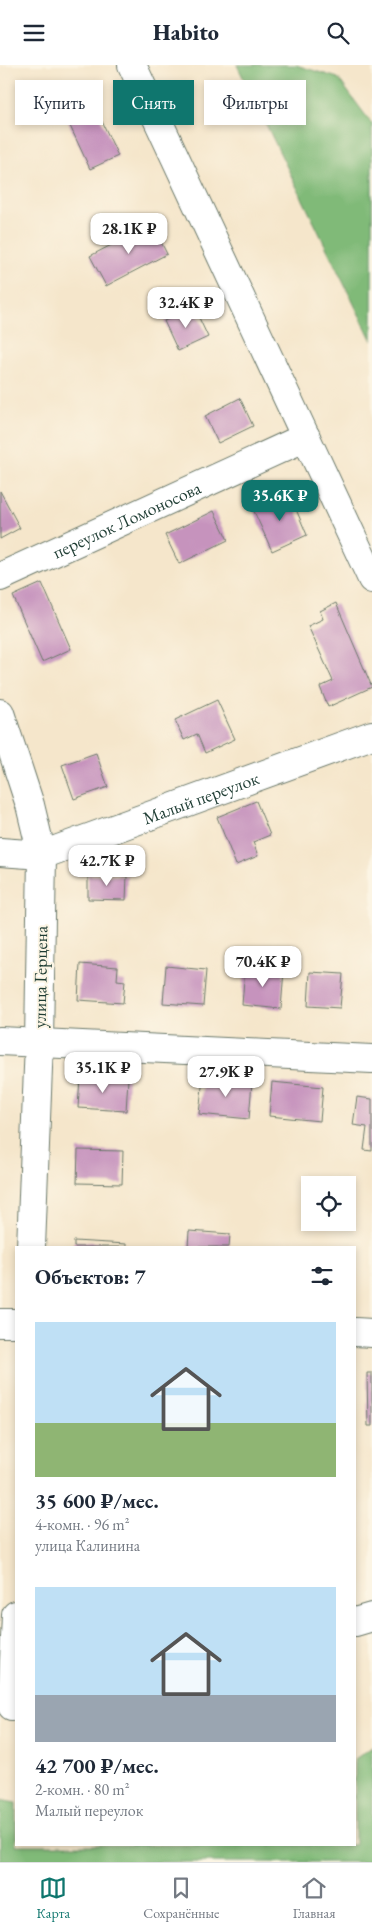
<!DOCTYPE html>
<html lang="ru">
<meta charset="utf-8">
<style>
body{margin:0;font-family:"EB Garamond",serif;background:#f6f6f7;color:#1f2937;height:100vh;display:flex;flex-direction:column;font-size:19px;white-space:nowrap}
*{box-sizing:border-box;margin:0}
p{font-size:16px;color:#747a83}
.icon{flex:none;width:28px;height:28px;fill:none;stroke:currentColor;stroke-width:2;stroke-linecap:round;stroke-linejoin:round}
.map{position:relative;flex:1;overflow:hidden}
.side{position:absolute;left:15px;top:1181px;width:341px;height:600px;display:flex;flex-direction:column;background:#fff;border-radius:0px;box-shadow:0 2px 8px #0003}
.side>*{flex:none}
.banner{position:absolute;left:15px;top:15px;width:342px;height:45px;display:flex;gap:10px}
.tools{position:absolute;left:301px;top:1111px;display:grid;gap:10px}
.tools a{display:grid;place-items:center;width:55px;height:55px;border-radius:0px;background:#fff;box-shadow:0 2px 8px #0003;font-size:25px}
.price{position:absolute;translate:-50% -42px;padding:0 11px;border-radius:10px;background:#fff;color:#222;font-size:16px;line-height:32px;filter:drop-shadow(0 1px 2px #0008)}
.price::after{content:'';position:absolute;left:50%;top:30px;width:15px;height:11px;margin-left:-8px;background:inherit;clip-path:polygon(0 0,100% 0,50% 100%)}
.price.selected{background:#0f766e;color:#fff}
ul{padding:0;list-style:none}
li{display:grid;align-content:center;gap:10px;height:265px;padding:0 20px}
li span{display:grid;place-items:center;height:155px;border-radius:0px;color:#555}
li>.icon{margin-inline-start:auto}
span .icon{width:90px;height:90px;fill:#fffc;stroke-width:1}
li b{font-size:21px}
h2{display:flex;justify-content:space-between;align-items:center;height:60px;padding:0 20px;font-size:21px}
.tag{padding:0 18px;border-radius:0px;background:#fff;box-shadow:0 2px 8px #0003;font-size:18px;line-height:45px}
.tag.selected{background:#0f766e;color:#fff}
header{display:flex;justify-content:space-between;align-items:center;height:65px;padding:0 20px;background:#fff;font-size:22px;font-weight:800}
.dock{display:flex;justify-content:space-around;align-items:center;height:70px;border-top:1px solid #e0e1e3;background:#fff;font-size:14px;color:#747a83}
.dock a{display:grid;justify-items:center;gap:2px}
.dock .selected{color:#0f766e}
.map>svg:first-child{display:block}
</style>
<header><svg class="icon" aria-label="menu" viewBox="0 0 24 24"><path d="M4 6h16M4 12h16M4 18h16"/></svg>Habito<svg class="icon" aria-label="search" viewBox="0 0 24 24"><circle cx="10" cy="10" r="6"/><path d="M15 15l6 6"/></svg></header>
<div class="map">
<svg width="372" height="1797" viewBox="0 0 372 1797">
<rect width="100%" height="100%" fill="#fcf5e5"/>
<filter id="ink" filterUnits="userSpaceOnUse"><feTurbulence type="fractalNoise" baseFrequency=".02" numOctaves="2"/><feDisplacementMap in="SourceGraphic" scale="10" xChannelSelector="R" yChannelSelector="G"/><feConvolveMatrix kernelMatrix="1 2 1 2 8 2 1 2 1" color-interpolation-filters="sRGB"/></filter>
<filter id="wash" filterUnits="userSpaceOnUse"><feTurbulence type="fractalNoise" baseFrequency=".0096" numOctaves="4" result="noise"/><feDisplacementMap in="SourceGraphic" scale="20" xChannelSelector="R" yChannelSelector="G"/><feGaussianBlur stdDeviation="1.12" result="paint"/><feColorMatrix in="noise" values="0 0 0 0 0 0 0 0 0 0 0 0 0 0 0 0 0 1.4 0 .05"/><feComposite in="paint" operator="in"/></filter>
<g filter="url(#wash)">
<rect width="100%" height="100%" fill="#f5e6cb"/>
<path fill="#80ba78" stroke="#507c56" d="M237,0h59l42,13 34,46v217z
M372,1682v112l-4,3h-368v-62l16,3v42h339v-86z"/>
<g id="blocks">
<path fill="#c693bd" d="M92,35l26,56 -28,13 -26,-56z
M152,159l15,30 -61,32 -16,-30z
M194,242l14,30 -30,14 -14,-30z
M240,333l13,28 -35,17 -13,-27z
M0,426l20,37 -20,11z
M289,428l18,42 -35,16 -19,-42z
M214,446l14,29 -49,24 -14,-29z
M42,518l29,66 -29,13 -29,-66z
M336,538l36,84 -44,20 -8,-20 13,-6 -25,-55 15,-7 -3,-8z
M217,635l18,39 -30,14 -8,-19 -13,6 -9,-20z
M96,688l12,34 -34,12 -12,-34z
M256,736l14,34 -17,7 5,14 -22,9 -19,-48z
M88,810l39,1 -1,24 -38,-1z
M80,899l38,3 -1,13 8,1 -2,22 -45,-3z
M166,901l40,4 -3,36 -40,-3z
M245,902l39,3 -3,39 -39,-4z
M310,907l33,2 -3,34 -32,-2z
M80,1012l48,2 -2,32 -48,-3z
M203,1013l49,4 -3,37 -50,-5z
M272,1017l51,5 -3,34 -51,-5z
M357,1032l15,2v52l-8,-1 3,-23 -14,-2z
M78,1085l45,1 -1,33 -45,-1z
M189,1166l41,3 -1,13h-41z
M74,1176l52,3v3h-52z
M367,1308h5v53h-4z"/>
</g>
</g>
<g filter="url(#ink)">
<use href="#blocks" fill-opacity="0" stroke="#6a7869" stroke-width="1"/>
<g fill="none" stroke-linecap="round" stroke-linejoin="round">
<g stroke="#6a7869" stroke-width="30">
<g id="minor">
<path d="M132,0l240,514"/>
<path id="s1" d="M0,512l306,-140"/>
<path d="M0,648l30,92 12,50 -3,187 -8,205"/>
<path id="s2" d="M0,787l42,3 330,-120"/>
<path d="M0,976l372,18"/>
<path d="M0,1258h16"/>
<path d="M355,1267l17,1"/>
<path d="M355,1557l17,-5"/>
<path d="M12,1641l4,-91"/>
</g>
</g>
<use href="#minor" stroke="#fff" stroke-width="28"/>
</g>
</g>
<g text-anchor="middle" dominant-baseline="central" stroke-width="4" stroke-linejoin="round" paint-order="stroke">
<g font-size="18" fill="#1f3d34" stroke="#fcf5e5">
<text stroke="none"><textPath href="#s1" startOffset="139">переулок Ломоносова</textPath></text>
<text stroke="none"><textPath href="#s2" startOffset="211">Малый переулок</textPath></text>
<text transform="translate(40 912) rotate(-89)">улица Герцена</text>
</g>
</g>
</svg>
<div class="tools">
<a><svg class="icon" aria-label="locate" viewBox="0 0 24 24"><circle cx="12" cy="12" r="6"/><path d="M12 2v4M12 18v4M2 12h4M18 12h4"/></svg></a>
</div>
<b class="price" style="left:129px;top:190px">28.1K ₽</b>
<b class="price" style="left:186px;top:264px">32.4K ₽</b>
<b class="price selected" style="left:280px;top:457px">35.6K ₽</b>
<b class="price" style="left:107px;top:822px">42.7K ₽</b>
<b class="price" style="left:263px;top:923px">70.4K ₽</b>
<b class="price" style="left:103px;top:1029px">35.1K ₽</b>
<b class="price" style="left:226px;top:1033px">27.9K ₽</b>
<div class="banner">
<a class="tag">Купить</a>
<a class="tag selected">Снять</a>
<a class="tag">Фильтры</a>
</div>
<section class="side">
<h2>Объектов: 7<svg class="icon" aria-label="filters" viewBox="0 0 24 24"><path d="M4 7h16M4 17h16"/><circle cx="9" cy="7" r="2"/><circle cx="15" cy="17" r="2"/></svg></h2>
<ul>
<li><span style="background:linear-gradient(#bfe0f5 65%,#8fb573 0)"><svg class="icon" aria-label="home" viewBox="0 0 24 24"><path d="M3 11l9-7 9 7M6 9v11h12V9"/></svg></span><div><b>35 600 ₽/мес.</b><p>4-комн. · 96 m²</p><p>улица Калинина</p></div></li>
<li><span style="background:linear-gradient(#bfe0f5 70%,#9aa5b1 0)"><svg class="icon" aria-label="home" viewBox="0 0 24 24"><path d="M3 11l9-7 9 7M6 9v11h12V9"/></svg></span><div><b>42 700 ₽/мес.</b><p>2-комн. · 80 m²</p><p>Малый переулок</p></div></li>
</ul>
</section>
</div>
<nav class="dock">
<a class="selected"><svg class="icon" aria-label="map" viewBox="0 0 24 24"><path d="M3 6l6-2 6 2 6-2v14l-6 2-6-2-6 2zM9 4v14M15 6v14"/></svg>Карта</a>
<a><svg class="icon" aria-label="saved" viewBox="0 0 24 24"><path d="M7 4h10v16l-5-4-5 4z"/></svg>Сохранённые</a>
<a><svg class="icon" aria-label="home" viewBox="0 0 24 24"><path d="M3 11l9-7 9 7M6 9v11h12V9"/></svg>Главная</a>
</nav>
